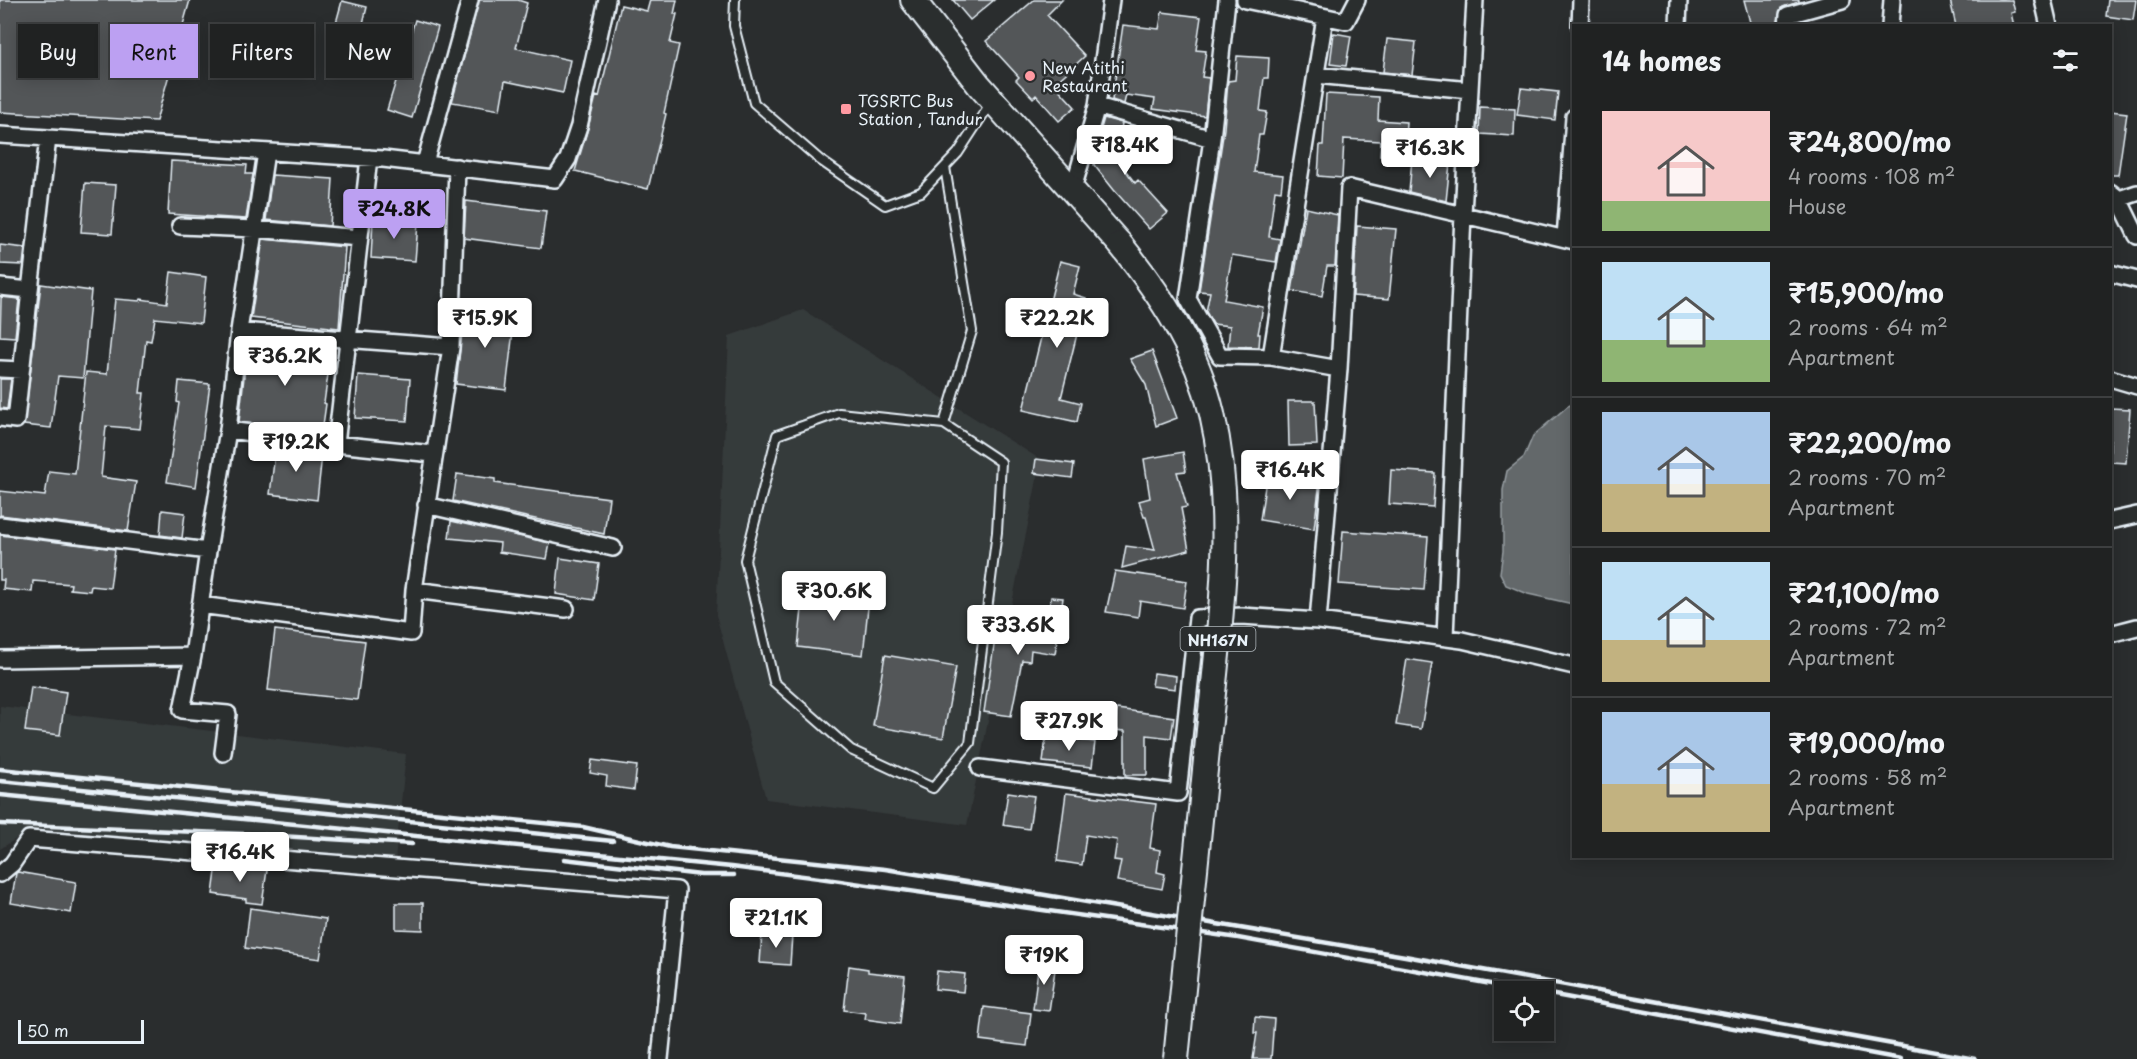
<!DOCTYPE html>
<meta charset="utf-8">
<style>
body{margin:0;font-family:"Playpen Sans",sans-serif;background:#282a2a;color:#f1f3f6;height:100vh;display:flex;flex-direction:column;font-size:22px;white-space:nowrap}
*{box-sizing:border-box;margin:0}
p{font-size:20px;color:#a2a4a5}
.icon{flex:none;width:33px;height:33px;fill:none;stroke:currentColor;stroke-width:2;stroke-linecap:round;stroke-linejoin:round}
.map{position:relative;flex:1;overflow:hidden}
.sheet{position:absolute;left:1572px;top:24px;width:540px;height:834px;display:flex;flex-direction:column;background:#202222;border-radius:0px;box-shadow:0 3px 15px #0003,0 0 0 2px #3d3f40}
.sheet>*{flex:none}
.top-card{position:absolute;left:18px;top:24px;width:570px;height:54px;display:flex;gap:12px}
.buttons{position:absolute;left:1494px;top:981px;display:grid;gap:12px}
.buttons a{display:grid;place-items:center;width:60px;height:60px;border-radius:0px;background:#202222;box-shadow:0 3px 15px #0003,0 0 0 2px #3d3f40;font-size:30px}
.scale{position:absolute;left:18px;bottom:15px;width:126px;box-sizing:border-box;padding-left:6px;border:3px solid #e8f1f8;border-top:0;font-size:16px;line-height:21px;white-space:nowrap;color:#e8f1f8;-webkit-text-stroke:4px #2a2d2e;paint-order:stroke}
.price{position:absolute;translate:-50% -51px;padding:0 14px;border-radius:6px;background:#fff;color:#222;font-size:20px;line-height:39px;filter:drop-shadow(0 2px 3px #0008)}
.price::after{content:'';position:absolute;left:50%;top:36px;width:18px;height:14px;margin-left:-9px;background:inherit;clip-path:polygon(0 0,100% 0,50% 100%)}
.price.active{background:#bca0f2;color:#111}
ul{padding:0;list-style:none}
li{display:flex;align-items:center;gap:18px;height:150px;padding:0 30px}
li+li{border-top:2px solid #3d3f40}
li span{display:grid;place-items:center;flex:none;width:168px;height:120px;border-radius:0px;color:#555}
li>.icon{margin-inline-start:auto}
span .icon{width:72px;height:72px;fill:#fffc;stroke-width:1}
li b{font-size:26px}
h2{display:flex;justify-content:space-between;align-items:center;height:72px;padding:0 30px;font-size:26px}
.tag{padding:0 21px;border-radius:0px;background:#202222;box-shadow:0 3px 15px #0003,0 0 0 2px #3d3f40;font-size:21px;line-height:54px}
.tag.active{background:#bca0f2;color:#111}
.map>svg:first-child{display:block}
</style>
<div class="map">
<svg width="2137" height="1059" viewBox="0 0 2137 1059">
<rect width="100%" height="100%" fill="#2a2d2e"/>
<filter id="ink" filterUnits="userSpaceOnUse"><feTurbulence type="fractalNoise" baseFrequency=".0167" numOctaves="2"/><feDisplacementMap in="SourceGraphic" scale="12" xChannelSelector="R" yChannelSelector="G"/><feConvolveMatrix kernelMatrix="1 2 1 2 8 2 1 2 1" color-interpolation-filters="sRGB"/></filter>
<g filter="url(#ink)">
<path fill="#363a3b" d="M803,310l238,150 -74,365 -201,-26 -50,-184 13,-279z
M0,706l406,48 -11,107 -373,-26 -22,14z"/>
<path fill="#63686b" stroke="#989fa3" stroke-width="1.5" d="M1573,404v200l-45,-10 -22,-9 -6,-12 3,-22v-61l4,-19 17,-14 9,-21 35,-30z"/>
<path fill="#535759" stroke="#e8f1f8" stroke-width="1.5" d="M0,0h190l-34,121 -156,-9z
M479,0h39l9,3 -11,45 54,12 -7,33 -58,-12 -5,29 -48,-8z
M650,0h27l-3,14h3l-7,29 9,2 -15,68 2,1 -18,75 -73,-18 13,-43 8,-32 3,1 22,-92 26,6z
M953,0h41l-24,20z
M1034,0h28l-15,15 38,41 -31,28 21,23 -16,14 -23,-26 -3,3 -17,-18 3,-3 -33,-36z
M1744,0h55v2l-18,6 -4,18h-26z
M1950,0h62l3,12 -4,1 3,13h-58z
M2108,0h28l-3,20 -27,-4z
M342,1l25,6 -7,29 -26,-6z
M1162,12l39,5 -5,33 10,1 -4,26 7,1 -4,38 -52,-7 2,-10 -29,-4 -2,9 -12,-4 11,-75 36,4z
M415,20l23,7 -26,91 -25,-8z
M1334,33l17,3 -5,30 -16,-2z
M1387,39l29,3 -4,33 -29,-3z
M1237,56l32,2 -1,20h-4l-4,33 7,1 -4,23h-4l-5,37 29,3 -2,16 -6,-1 -6,47 11,2 -4,23 -44,-7 -8,45 39,7 -5,27h2l-1,13 -31,-1 2,-20 -17,-2 -7,-12 4,-20 -11,-1 25,-162 4,-48 7,-1z
M1521,88l37,4 -3,28 -38,-5z
M1326,94l53,3 -1,23 28,2 -2,35 -24,-1 1,-15 -37,-2 -2,39 -24,-2 2,-31h3z
M1480,107l35,2 -1,27 -35,-2z
M2110,111l17,2 -9,62h-8z
M1104,118l18,5 -5,36 18,24 3,-3 30,33 -19,16 -35,-39 -20,-25 4,-26z
M1412,159l38,4 -4,38 -37,-9z
M171,161l76,4 -1,9h7l-7,45 -78,-5z
M272,175l61,4 -3,47 -64,-6z
M85,183l31,2 -4,49 -31,-2z
M466,201l80,10 -5,37 -77,-10z
M1306,208l32,7 -3,51h-8l-5,30 -30,-5z
M373,220l45,3 -3,38 -44,-3z
M1357,226l39,3 -7,70 -36,-3z
M263,239l82,8 -6,81 -88,-10z
M0,245l25,3 -2,17 -23,-1z
M1060,261l20,5 -7,28 13,4 -25,100 20,5 -4,19 -54,-12z
M171,272l35,5 -5,46 -46,-5 -4,23 -5,-1 -6,53h4l-4,36 -34,-3 -5,51 35,5 -8,49 -128,-16v-24l45,5 4,-25 26,3 11,-102 21,2 8,-75 25,2 1,-2 26,4z
M41,284l50,7 -8,87 -25,-2 -7,52 -27,-3z
M1,297l18,2 -4,38 -15,-1z
M465,308l50,6 -9,76 -50,-6z
M248,341l83,12 -7,50 2,1 -4,28 -83,-10z
M1152,351l25,67 -21,8 -10,-41 -16,-26z
M358,375l52,4 -3,42 -52,-3z
M0,379h11l-4,30 -7,-1z
M179,381l31,3 -14,103 -29,-5 12,-79 -2,-1z
M1288,401h27l2,44 -28,1z
M2110,408l20,1 -4,54 -16,-1z
M276,446l43,6v2l3,1 -5,45 -47,-6z
M1183,452l3,19 -9,1 10,35 -6,1 8,42 -67,18 4,-22 29,4 -9,-33h-2l-5,-16 11,-3 -6,-39z
M1036,459l38,5 -2,14 -38,-5z
M1391,470l44,3 -2,34 -44,-3z
M1267,473l53,8 -6,48 -54,-9z
M457,474l38,5v4l114,15 -5,36 -151,-33z
M162,510l23,3 -3,25 -22,-3z
M451,521l99,22 -3,16 -48,-7 1,-9 -51,-5z
M1343,531l85,6 -4,53 -85,-6z
M0,535l115,14 -5,39 -19,-2 -1,5 -20,-2 1,-5 -38,-3 -1,11 -29,-3 1,-9h-4z
M560,558l39,6 -5,36 -38,-6z
M1115,571l72,10 -4,27 -43,-7 -2,16 -32,-5z
M804,590l65,8 -6,57 -65,-8z
M1051,597l12,1 -8,56 -24,-4 -1,11 -8,-1 -11,56 -27,-4 11,-73 3,1 3,-21 46,6z
M275,630l90,11 -8,59 -89,-10z
M885,655l71,12 -13,71 -70,-12z
M1407,659l25,4 -11,66 -25,-4z
M1154,673l22,3 -1,13 -23,-3z
M31,687l35,5 -6,43 -35,-4z
M1117,709l57,8 -3,21 -24,-3v40h-22v-44l-11,-1z
M1046,736l49,6 -3,25 -49,-5z
M592,760l45,6 -3,24 -28,-4 1,-10 -17,-3z
M1008,792l26,4 -5,33 -26,-4z
M1066,793l90,11 -6,44 10,2 -3,22 8,2 -3,15 -45,-8 4,-20 -7,-1 3,-20 -31,-5 -4,30 -25,-4z
M217,864l50,6 -5,34 -16,-2v-3l-33,-5z
M18,872l58,10 -5,31 -60,-10 5,-30z
M396,903h27v27l-27,-1z
M250,908l76,11 -6,40 -75,-11z
M762,933l30,2 -2,30 -30,-2z
M1039,961l17,2 -7,48 -16,-2z
M849,966l19,3v3l37,4 -5,48 -35,-5 1,-6 -22,-3z
M937,971l28,3 -2,18 -28,-3z
M984,1007l47,6 -4,33 -47,-6z
M1255,1017l19,2 -3,40h-18l4,-26h-3z"/>
<g fill="none" stroke-linecap="round" stroke-linejoin="round">
<g stroke="#e8f1f8" stroke-width="12">
<path id="service" d="M735,0l-1,26 20,77 66,57 65,45 36,-13 37,-39 32,-49
M944,424l57,38 -4,70 -27,211 -37,45 -82,-38 -77,-68 -29,-122 32,-125 62,-22 105,11 28,-93 -27,-164"/>
</g>
<g stroke="#e8f1f8" stroke-width="20">
<path id="minor" d="M1245,0l101,21 11,-21
M2043,0l6,26
M1580,26l1,-26
M1678,26l1,-26
M1787,26l1,-11 54,-15
M1890,26l2,-26
M1316,75l154,15
M1097,106l115,33 15,-139
M0,135l383,24 172,20 13,-20 11,-33 28,-126
M1212,139l-24,160 32,57 51,1 54,-340
M425,163l45,-163
M1073,189l24,-83 14,-106
M2110,192l9,7 18,-6
M2119,199l18,37
M180,226l75,3 105,9
M1565,238l9,-121
M2110,273l27,7
M0,287l30,3 18,-152
M239,331l212,16
M1271,357l68,12 10,-181 225,53
M0,369l21,1
M2110,378l27,8
M0,418l16,2 14,-130
M228,430l108,14 33,-286
M336,444l97,10
M426,505l187,43
M2110,521l27,-6
M0,525l208,26 20,-121 11,-99 27,-179
M208,551l-15,105 -11,54 46,4 -5,39
M414,590l152,19
M200,605l211,28 3,-43 37,-243 6,-180
M1318,621l21,-252
M2110,634l27,-7
M1445,637l18,-423 12,-214
M0,659l193,-3
M980,768l198,25 19,-175 45,-2 76,5 144,19 112,26
M0,874l12,-10 17,-25 648,51 -17,169"/>
</g>
<g stroke="#e8f1f8" stroke-width="28">
<path id="trunk" d="M913,0l66,85 141,159"/>
</g>
<use href="#service" stroke="#2a2d2e" stroke-width="8"/>
<use href="#minor" stroke="#2a2d2e" stroke-width="15"/>
<use href="#trunk" stroke="#2a2d2e" stroke-width="24"/>
<path stroke="#e8f1f8" stroke-width="4.5" d="M0,769l583,58 87,20 215,22 131,21 389,66 570,103
M0,781l613,60
M0,795l731,72 88,11 419,60 296,54
M0,824l247,10 165,10
M564,859l137,16h33
M1544,993l357,66"/>
<g stroke="#e8f1f8" stroke-width="28" stroke-linecap="butt">
<path id="trunk-bridge" d="M1120,244c41,51 77,105 92,170 24,103 8,211 -3,316 -11,109 -22,219 -33,329"/>
</g>
<use href="#trunk-bridge" stroke="#2a2d2e" stroke-width="24"/>
</g>
</g>
<g fill="#ff9aa2" stroke="#2a2d2e" stroke-width="2">
<circle cx="1030" cy="76" r="6"/>
<rect x="840" y="103" width="12" height="12" rx="3"/>
</g>
<g text-anchor="middle" dominant-baseline="central" stroke-width="5" stroke-linejoin="round" paint-order="stroke">
<rect fill="#2a2d2e" stroke="#afb6bb" stroke-width="1.5" x="1180.5" y="627" width="75" height="24" rx="4.5"/>
<g font-size="15" font-weight="bold" fill="#e8f1f8">
<text x="1218" y="639">NH167N</text>
</g>
<g font-size="16" fill="#e8f1f8" stroke="#2a2d2e" text-anchor="start">
<text x="1042" y="67">New Atithi<tspan x="1042" dy="18">Restaurant</tspan></text>
<text x="858" y="100">TGSRTC Bus<tspan x="858" dy="18">Station , Tandur</tspan></text>
</g>
</g>
</svg>
<div class="buttons">
<a><svg class="icon" aria-label="locate" viewBox="0 0 24 24"><circle cx="12" cy="12" r="6"/><path d="M12 2v4M12 18v4M2 12h4M18 12h4"/></svg></a>
</div>
<div class="scale">50 m</div>
<b class="price" style="left:1125px;top:176px">₹18.4K</b>
<b class="price" style="left:1430px;top:179px">₹16.3K</b>
<b class="price active" style="left:394px;top:240px">₹24.8K</b>
<b class="price" style="left:485px;top:349px">₹15.9K</b>
<b class="price" style="left:1057px;top:349px">₹22.2K</b>
<b class="price" style="left:285px;top:387px">₹36.2K</b>
<b class="price" style="left:296px;top:473px">₹19.2K</b>
<b class="price" style="left:1290px;top:501px">₹16.4K</b>
<b class="price" style="left:834px;top:622px">₹30.6K</b>
<b class="price" style="left:1018px;top:656px">₹33.6K</b>
<b class="price" style="left:1069px;top:752px">₹27.9K</b>
<b class="price" style="left:240px;top:883px">₹16.4K</b>
<b class="price" style="left:776px;top:949px">₹21.1K</b>
<b class="price" style="left:1044px;top:986px">₹19K</b>
<div class="top-card">
<a class="tag">Buy</a>
<a class="tag active">Rent</a>
<a class="tag">Filters</a>
<a class="tag">New</a>
</div>
<section class="sheet">
<h2>14 homes<svg class="icon" aria-label="filters" viewBox="0 0 24 24"><path d="M4 7h16M4 17h16"/><circle cx="9" cy="7" r="2"/><circle cx="15" cy="17" r="2"/></svg></h2>
<ul>
<li><span style="background:linear-gradient(#f6c9c9 75%,#8fb573 0)"><svg class="icon" aria-label="home" viewBox="0 0 24 24"><path d="M3 11l9-7 9 7M6 9v11h12V9"/></svg></span><div><b>₹24,800/mo</b><p>4 rooms · 108 m²</p><p>House</p></div></li>
<li><span style="background:linear-gradient(#bfe0f5 65%,#8fb573 0)"><svg class="icon" aria-label="home" viewBox="0 0 24 24"><path d="M3 11l9-7 9 7M6 9v11h12V9"/></svg></span><div><b>₹15,900/mo</b><p>2 rooms · 64 m²</p><p>Apartment</p></div></li>
<li><span style="background:linear-gradient(#a9c7e8 60%,#c2b280 0)"><svg class="icon" aria-label="home" viewBox="0 0 24 24"><path d="M3 11l9-7 9 7M6 9v11h12V9"/></svg></span><div><b>₹22,200/mo</b><p>2 rooms · 70 m²</p><p>Apartment</p></div></li>
<li><span style="background:linear-gradient(#bfe0f5 65%,#c2b280 0)"><svg class="icon" aria-label="home" viewBox="0 0 24 24"><path d="M3 11l9-7 9 7M6 9v11h12V9"/></svg></span><div><b>₹21,100/mo</b><p>2 rooms · 72 m²</p><p>Apartment</p></div></li>
<li><span style="background:linear-gradient(#a9c7e8 60%,#c2b280 0)"><svg class="icon" aria-label="home" viewBox="0 0 24 24"><path d="M3 11l9-7 9 7M6 9v11h12V9"/></svg></span><div><b>₹19,000/mo</b><p>2 rooms · 58 m²</p><p>Apartment</p></div></li>
</ul>
</section>
</div>
